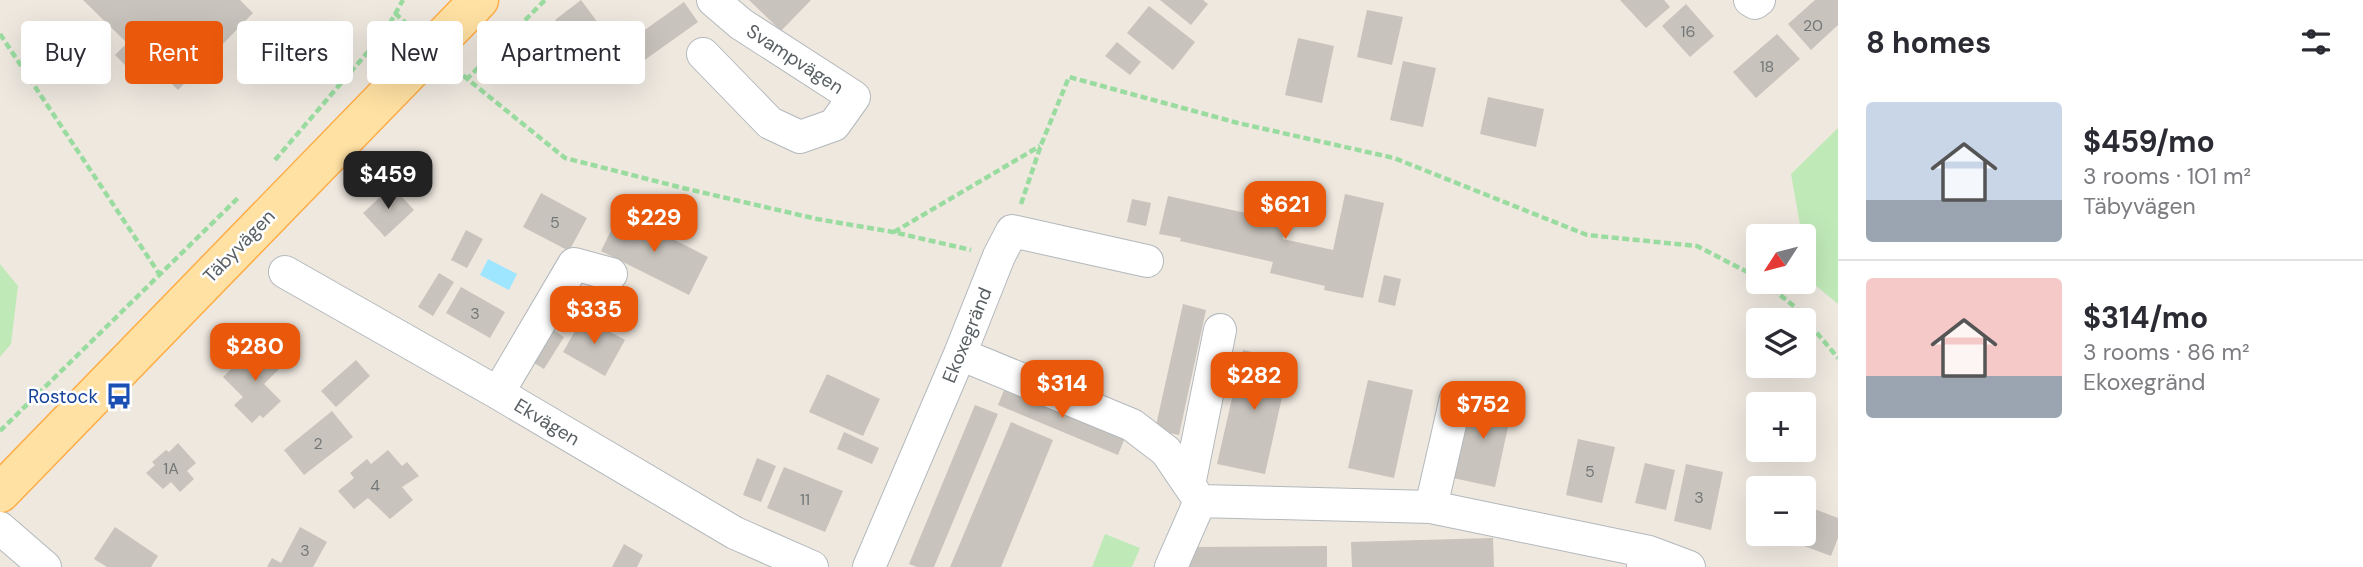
<!DOCTYPE html>
<meta charset="utf-8">
<style>
body{margin:0;font-family:"DM Sans",sans-serif;background:#f2f2f3;color:#2b2b33;height:100vh;display:flex;flex-direction:column;font-size:26px;white-space:nowrap}
*{box-sizing:border-box;margin:0}
p{font-size:23px;color:#7c7c81}
.icon{flex:none;width:38px;height:38px;fill:none;stroke:currentColor;stroke-width:2;stroke-linecap:round;stroke-linejoin:round}
.map{position:relative;flex:1;overflow:hidden}
.panel{display:flex;flex-direction:column;background:#fff;width:525px}
.panel>*{flex:none}
.top-card{position:absolute;left:21px;top:21px;width:665px;height:63px;display:flex;gap:14px}
.needle{width:46px;rotate:234deg}
.buttons{position:absolute;left:1746px;top:224px;display:grid;gap:14px}
.buttons a{display:grid;place-items:center;width:70px;height:70px;border-radius:7px;background:#fff;box-shadow:0 7px 28px #0002;font-size:35px}
.price{position:absolute;translate:-50% -60px;padding:0 16px;border-radius:14px;background:#ea580c;color:#fff;font-size:23px;line-height:46px;filter:drop-shadow(0 2px 4px #0008)}
.price::after{content:'';position:absolute;left:50%;top:42px;width:21px;height:16px;margin-left:-10px;background:inherit;clip-path:polygon(0 0,100% 0,50% 100%)}
.price.on{background:#222;color:#fff}
ul{padding:0;list-style:none}
li{display:flex;align-items:center;gap:21px;height:175px;padding:0 28px}
li+li{border-top:2px solid #e1e1e2}
li span{display:grid;place-items:center;flex:none;width:196px;height:140px;border-radius:7px;color:#555}
li>.icon{margin-inline-start:auto}
span .icon{width:84px;height:84px;fill:#fffc;stroke-width:1}
li b{font-size:30px}
h2{display:flex;justify-content:space-between;align-items:center;height:84px;padding:0 28px;font-size:30px}
.tag{padding:0 24px;border-radius:7px;background:#fff;box-shadow:0 7px 28px #0002;font-size:24px;line-height:63px}
.tag.on{background:#ea580c;color:#fff}
main{display:flex;flex:1;min-height:0}
.map>svg:first-child{display:block}
</style>
<main>
<div class="map">
<svg width="1838" height="567" viewBox="0 0 1838 567">
<rect width="100%" height="100%" fill="#eee8df"/>
<path fill="#c0e9b8" d="M1838,128v176l-29,-24 -5,-44h-2l-11,-62z
M0,264l18,22 -7,58 -11,13z
M1105,534l35,14 -8,19h-40z"/>
<path fill="#9ee5ff" d="M488,259l29,15 -8,16 -29,-15z"/>
<path fill="#c8c3bc" d="M83,0h157l13,13 -75,77 -28,-27 -13,14 -22,-22 12,-12z
M581,0l29,39 -25,19 -30,-38z
M749,0h62l-30,31z
M1160,0h43l5,4 -17,21z
M1620,0h44l6,7 -24,21z
M1815,0h23v25l-27,25 -23,-26z
M684,2l14,20 -59,42 -14,-20z
M1686,4l28,32 -24,21 -28,-31z
M1149,6l46,36 -22,28 -46,-37z
M1367,10l36,7 -11,48 -35,-8z
M1777,34l23,25 -44,39 -23,-26z
M1298,38l36,8 -12,57 -37,-8z
M1117,42l24,20 -11,13 -25,-19z
M1403,61l33,7 -13,59 -33,-7z
M1488,97l56,12 -8,38 -56,-13z
M392,186l22,24 -29,27 -22,-24z
M541,193l46,25 -18,33 -46,-24z
M1345,194l39,9 -21,95 -39,-8 1,-4 -55,-13 3,-11 -93,-21 1,-3 -22,-4 9,-38 119,26 -4,17 50,11z
M1132,199l19,4 -5,23 -19,-4z
M620,212l88,45 -19,38 -88,-44z
M466,230l17,9 -16,29 -16,-8z
M439,273l15,9 -21,34 -15,-9z
M1384,275l17,4 -6,27 -17,-4z
M461,287l44,25 -15,26 -44,-25z
M1183,304l23,6 -27,125 -24,-5z
M583,317l42,23 -20,36 -42,-24z
M549,327l15,10 -20,32 -15,-9z
M259,342l23,24 -18,18 17,17 -18,17 -3,-3 -8,8 -18,-18 9,-8 -20,-20z
M1243,350l47,11 -25,113 -48,-10z
M356,360l14,16 -34,31 -15,-16z
M827,374l53,25 -17,37 -54,-24z
M1368,380l45,10 -19,88 -46,-10z
M1006,385l120,50 -8,20 -120,-50z
M1471,395l42,9 -18,83 -42,-9z
M975,405l23,9 -64,153h-17l-8,-3z
M332,411l21,26 -49,38 -20,-25z
M1011,422l42,18 -52,127h-51z
M844,432l35,16 -7,16 -35,-15z
M1578,439l37,8 -13,56 -36,-8z
M178,443l18,20 -9,8 7,8 -14,13 -9,-10 -8,7 -17,-16 9,-8 -3,-3 14,-12 3,2z
M388,450l14,16 5,-4 12,14 -17,11 11,13 -23,19 -22,-21 -14,11 -16,-18 16,-13 -4,-5 17,-14 4,5z
M757,458l19,8 -15,36 -18,-7z
M1645,463l30,7 -9,40 -31,-7z
M1686,464l37,8 -12,58 -37,-9z
M784,467l59,24 -18,41 -58,-24z
M1804,505l34,13v20l-7,18 -59,-22h32z
M115,527l43,29 -7,11h-44l-13,-8z
M300,527l27,15 -14,25h-46l5,-9 9,5z
M1493,538l1,29h-142l-1,-25z
M624,544l19,11 -6,12h-25z
M1327,546v21h-142v-20z"/>
<g fill="none" stroke-linecap="round" stroke-linejoin="round">
<g stroke="#b3b8bc" stroke-width="34">
<path id="minor" d="M1750,0l5,3 4,-3
M703,54l67,69 30,14 34,-12 20,-28 -113,-73 -28,-24
M285,272l213,121 237,140 77,34
M960,354l172,71 34,26 34,50
M498,393l76,-129 37,10
M1189,485l31,-155
M1431,507l25,-109
M0,528l45,39
M869,567l91,-213 39,-98 13,-25 135,30
M1171,567l29,-66 231,6 218,45
M1643,567l6,-15 40,15"/>
</g>
<g stroke="#ffad47" stroke-width="41">
<path id="major" d="M0,493l479,-493"/>
</g>
<path stroke="#9adca0" stroke-width="4.5" stroke-dasharray="7 3.5" stroke-linecap="butt" d="M395,13l15,14
M0,34l160,241
M455,69l110,89 114,29 138,32 76,13 78,18
M466,80l79,-80
M275,160l110,-128 18,-32
M1021,204l20,-59 28,-68 169,46 156,35 193,77 110,11 62,32
M894,232l146,-86
M1764,282l31,25 43,51
M0,431l240,-235"/>
<use href="#minor" stroke="#fff" stroke-width="32"/>
<use href="#major" stroke="#ffe1a3" stroke-width="38"/>
</g>
<defs>
<g id="bus-bare" transform="scale(2.1)"><path d="M-5-6H5V4H4V6H2V4H-2V6H-4V4H-5ZM-3.5-4V0h7V-4ZM-3.5 1.2v1.5H-2V1.2ZM2 1.2v1.5H3.5V1.2Z" fill="#1a4fb4" stroke="#fff" stroke-width="2.5" paint-order="stroke"/></g>
</defs>
<g fill-rule="evenodd">
<use href="#bus-bare" x="119" y="396"/>
</g>
<g text-anchor="middle" dominant-baseline="central" stroke-width="5" stroke-linejoin="round" paint-order="stroke">
<g font-size="16" fill="#747879">
<text x="1813" y="25">20</text>
<text x="1688" y="31">16</text>
<text x="1767" y="66">18</text>
<text x="555" y="222">5</text>
<text x="475" y="313">3</text>
<text x="318" y="443">2</text>
<text x="171" y="468">1A</text>
<text x="1590" y="471">5</text>
<text x="375" y="485">4</text>
<text x="1699" y="497">3</text>
<text x="805" y="499">11</text>
<text x="305" y="550">3</text>
</g>
<g font-size="19" fill="#585f63" stroke="#fff">
<text transform="translate(795 59) rotate(33)">Svampvägen</text>
<text transform="translate(239 246) rotate(-46)">Täbyvägen</text>
<text transform="translate(967 335) rotate(-68)">Ekoxegränd</text>
<text transform="translate(547 422) rotate(31)">Ekvägen</text>
</g>
<g font-size="19" fill="#164399" stroke="#fff" text-anchor="end">
<text x="98" y="396">Rostock</text>
</g>
</g>
</svg>
<div class="buttons">
<a><svg class="needle" viewBox="-14 -14 28 28"><path d="M0-13l5 13h-10z" fill="#e53935"/><path d="M0 13l5-13h-10z" fill="#7c7c81"/></svg></a>
<a><svg class="icon" aria-label="layers" viewBox="0 0 24 24"><path d="M12 4l9 5-9 5-9-5zM3 14l9 5 9-5"/></svg></a>
<a>+</a>
<a>−</a>
</div>
<b class="price on" style="left:388px;top:211px">$459</b>
<b class="price" style="left:1285px;top:241px">$621</b>
<b class="price" style="left:654px;top:254px">$229</b>
<b class="price" style="left:594px;top:346px">$335</b>
<b class="price" style="left:255px;top:383px">$280</b>
<b class="price" style="left:1254px;top:412px">$282</b>
<b class="price" style="left:1062px;top:420px">$314</b>
<b class="price" style="left:1483px;top:441px">$752</b>
<div class="top-card">
<a class="tag">Buy</a>
<a class="tag on">Rent</a>
<a class="tag">Filters</a>
<a class="tag">New</a>
<a class="tag">Apartment</a>
</div>
</div>
<section class="panel">
<h2>8 homes<svg class="icon" aria-label="filters" viewBox="0 0 24 24"><path d="M4 7h16M4 17h16"/><circle cx="9" cy="7" r="2"/><circle cx="15" cy="17" r="2"/></svg></h2>
<ul>
<li><span style="background:linear-gradient(#c9d6e8 70%,#9aa5b1 0)"><svg class="icon" aria-label="home" viewBox="0 0 24 24"><path d="M3 11l9-7 9 7M6 9v11h12V9"/></svg></span><div><b>$459/mo</b><p>3 rooms · 101 m²</p><p>Täbyvägen</p></div></li>
<li><span style="background:linear-gradient(#f6c9c9 70%,#9aa5b1 0)"><svg class="icon" aria-label="home" viewBox="0 0 24 24"><path d="M3 11l9-7 9 7M6 9v11h12V9"/></svg></span><div><b>$314/mo</b><p>3 rooms · 86 m²</p><p>Ekoxegränd</p></div></li>
</ul>
</section>
</main>
